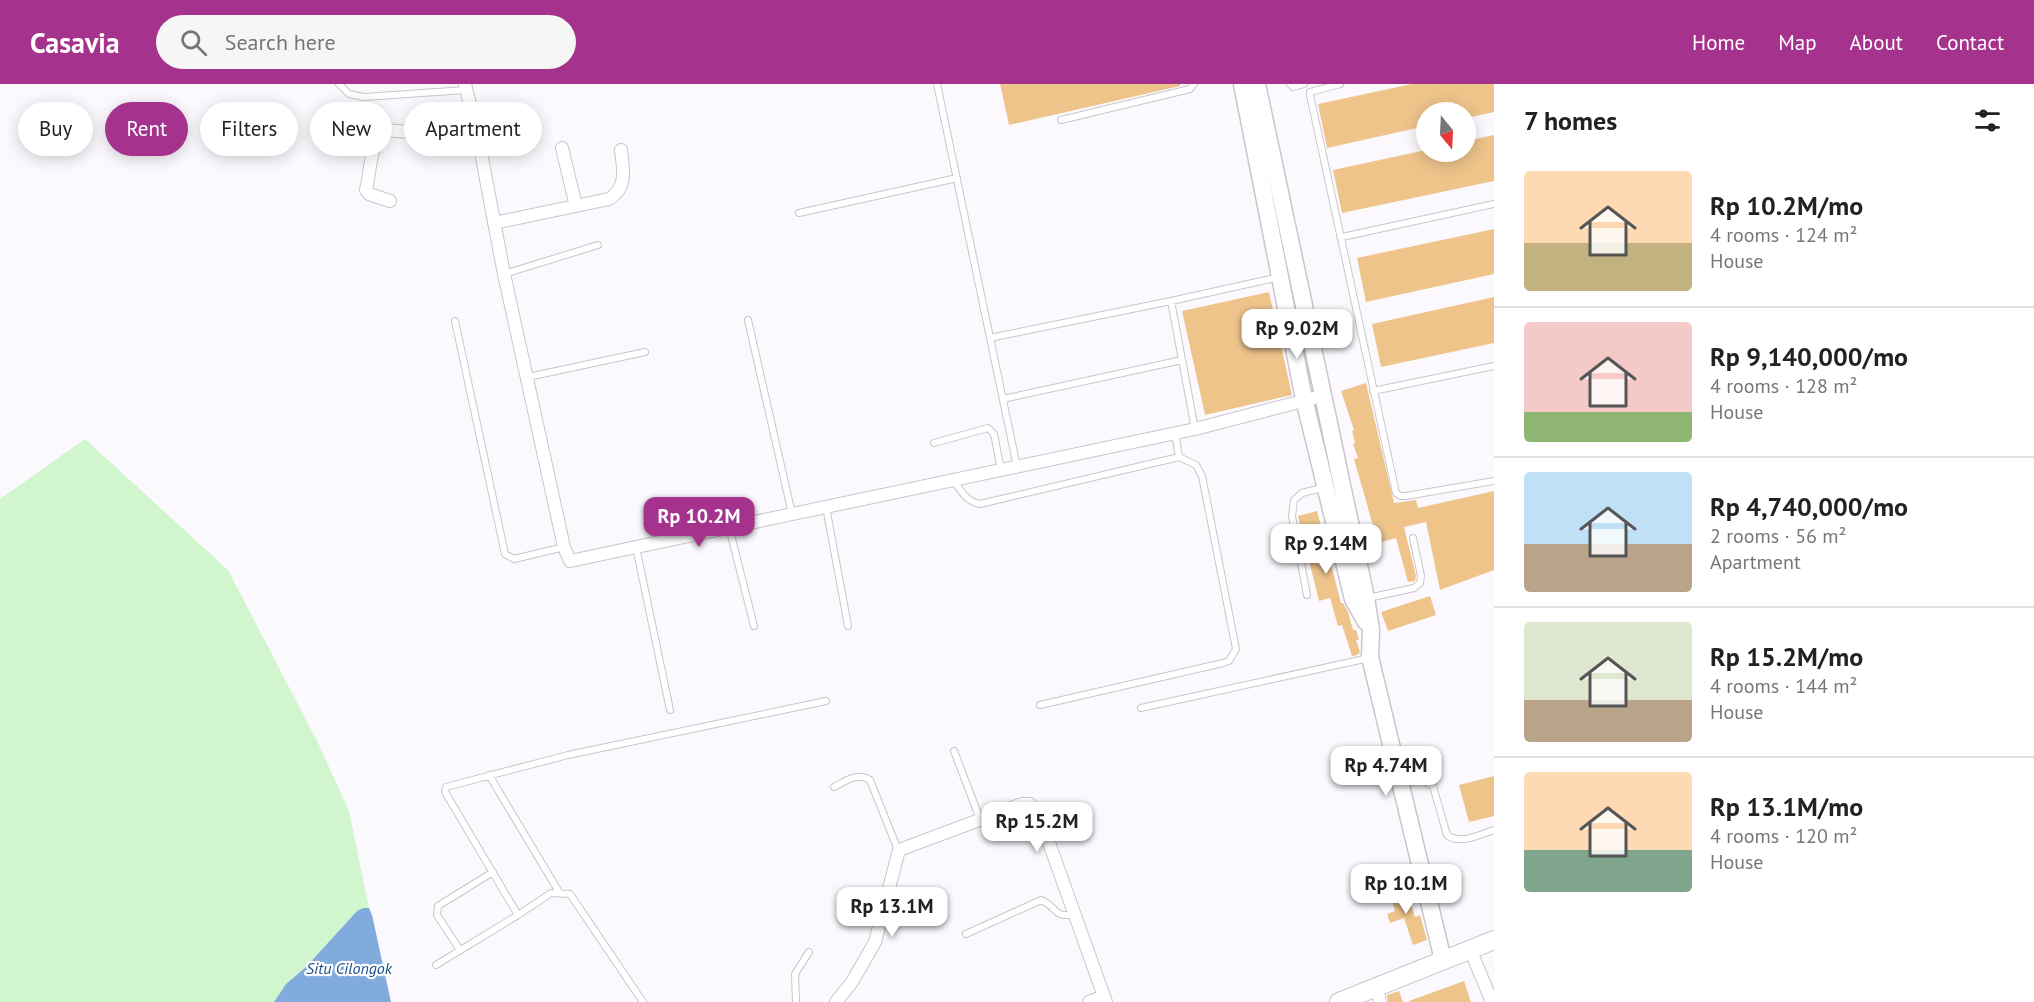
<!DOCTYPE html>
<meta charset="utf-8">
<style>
body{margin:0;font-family:"PT Sans",sans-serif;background:#f6f6f6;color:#222;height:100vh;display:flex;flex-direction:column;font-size:22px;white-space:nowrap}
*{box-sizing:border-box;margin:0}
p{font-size:20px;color:#767676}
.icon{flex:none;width:33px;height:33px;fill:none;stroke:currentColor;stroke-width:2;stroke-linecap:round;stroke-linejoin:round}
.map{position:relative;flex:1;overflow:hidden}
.panel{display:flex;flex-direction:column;background:#fff;width:540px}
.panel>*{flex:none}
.hud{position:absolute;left:18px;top:18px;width:570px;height:54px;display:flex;gap:12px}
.needle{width:39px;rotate:162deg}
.fabs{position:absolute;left:1416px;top:18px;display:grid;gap:12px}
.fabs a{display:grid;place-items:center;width:60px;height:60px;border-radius:50%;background:#fff;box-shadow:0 3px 15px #0003;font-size:30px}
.price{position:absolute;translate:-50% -51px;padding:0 14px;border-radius:12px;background:#fff;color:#222;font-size:20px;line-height:39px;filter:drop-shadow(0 2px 3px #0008)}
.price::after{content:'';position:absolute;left:50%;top:36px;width:18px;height:14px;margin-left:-9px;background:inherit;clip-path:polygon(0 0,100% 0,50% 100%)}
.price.current{background:#a5328d;color:#fff}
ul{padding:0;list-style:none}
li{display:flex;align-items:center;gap:18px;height:150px;padding:0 30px}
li+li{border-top:2px solid #e0e0e0}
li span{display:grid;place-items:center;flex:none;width:168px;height:120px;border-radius:6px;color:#555}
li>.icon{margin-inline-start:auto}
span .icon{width:72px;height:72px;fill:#fffc;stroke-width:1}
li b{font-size:26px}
h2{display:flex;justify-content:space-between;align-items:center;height:72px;padding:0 30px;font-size:26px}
.tag{padding:0 21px;border-radius:27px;background:#fff;box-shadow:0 3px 15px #0003;font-size:21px;line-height:54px}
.tag.current{background:#a5328d;color:#fff}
header{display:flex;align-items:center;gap:36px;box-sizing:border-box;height:84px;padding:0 30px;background:#a5328d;color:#fff}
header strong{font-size:28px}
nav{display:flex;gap:33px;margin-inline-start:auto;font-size:21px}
.search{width:420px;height:54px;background:#f6f6f6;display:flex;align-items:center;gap:15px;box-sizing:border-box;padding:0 21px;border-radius:33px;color:#767676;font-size:22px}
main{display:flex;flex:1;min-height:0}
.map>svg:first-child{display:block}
</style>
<header>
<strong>Casavia</strong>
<div class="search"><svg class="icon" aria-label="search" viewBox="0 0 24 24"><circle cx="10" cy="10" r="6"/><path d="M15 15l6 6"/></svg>Search here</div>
<nav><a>Home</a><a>Map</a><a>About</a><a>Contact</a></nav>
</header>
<main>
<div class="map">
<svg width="1494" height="918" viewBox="0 0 1494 918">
<rect width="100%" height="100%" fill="#fcf9fe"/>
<path fill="#d1f5cc" d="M85,355l143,131 91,175 30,66 20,97h-6l-6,3 -51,56 -20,17 -12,18h-274v-503z"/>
<path fill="#81aadd" d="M363,824h6l3,7 19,87h-117l12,-18 20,-17 51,-56z"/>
<path fill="#eec48b" d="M1000,0h180v2l-171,39z
M1412,0h82v28l-28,6v-6h-40v14l-99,22 -9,-44z
M1494,51v46l-152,32 -9,-43 93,-20v2h40v-11z
M1494,145v45l-128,28 -9,-44z
M1269,208l23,103 -87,20 -23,-104z
M1494,213v46l-113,24 -9,-43z
M1366,299l28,120 22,-3 2,8 76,-17v79l-54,20 -14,-68 -22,5 12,49 -1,5 -7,1 -12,-44 -18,5 -24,-84 4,-1 -5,-14 2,-1 -3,-12 2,-1 -13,-39z
M1317,427l24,92h2l5,9 5,18h3l3,10h-3l4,12 -3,3 -5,1 -10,-31 -4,1 -8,-28 -11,3 -21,-85z
M1430,512l6,19 -48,16 -7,-19z
M1494,692v40l-25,6 -10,-37z
M1400,798l8,25 3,-2 4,12 5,-2 7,25 -14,5 -9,-27 -14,5 -3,-9 8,-3 -7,-25z
M1464,897l7,21h-62v-1z
M1399,907l4,11h-15l-1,-7z"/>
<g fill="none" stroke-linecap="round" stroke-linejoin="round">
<g stroke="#c9c6cb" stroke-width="8">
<path id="service" d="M339,0l10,10 15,3 102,-7
M937,0l80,383
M1290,0l3,3 11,-3
M1340,0l-30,8v3l86,398 5,3h5l88,-15
M1061,36l129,-31 4,-5
M799,129l158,-35
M1342,153l152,-33
M504,190l94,-29
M1171,217l24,128
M748,236l44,194
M455,237l50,233 9,5 50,-12
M990,254l181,-37 108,-24
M528,293l117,-25
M1373,307l121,-25
M1003,315l179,-39
M1175,349l4,24
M934,359l54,-15 6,6 7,36
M954,397c7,10 13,21 26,23l199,-47 17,8 6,11 34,173 -7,12 -6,2 -183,42
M826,423l22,119
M729,443l25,99
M636,463l34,163
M1307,511l-15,-79 2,-16 8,-7 24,-6
M1368,514l46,-10 6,-5 1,-7 -8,-38
M1141,624l228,-50
M954,667l26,68
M489,691l70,117
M1401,699l21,-3 11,6 14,49c13,10 32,0 47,-5
M834,703c12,-6 23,-15 36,-7l28,70
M518,831l-73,-123 1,-5 122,-32 258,-54
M966,850l75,-34c16,6 12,19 34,14
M460,866l-23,-35 1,-9 55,-34
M436,881l82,-50 33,-22 19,1 73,108
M796,918l-1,-28 14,-22"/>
</g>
<g stroke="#c9c6cb" stroke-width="14">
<path id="minor" d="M465,0l13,53 26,137 60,273 6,14 625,-132 127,-33
M562,64l14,58
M390,117l-21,-7 -3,-4c4,-17 5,-50 18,-60l94,7
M494,139l115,-24c19,-11 14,-31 12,-49
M1470,865l22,53
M1377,904l3,14
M836,918l16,-20 23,-40 24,-92 123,-46h8l7,8 10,25 59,165
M1089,918l15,-6"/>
</g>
<g stroke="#c9c6cb" stroke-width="19">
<path id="tertiary" d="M1242,0l62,315 49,200 13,23
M1257,0l109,514 5,32 -1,27 73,303"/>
</g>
<g stroke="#c9c6cb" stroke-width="20">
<path id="secondary" d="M1339,918l155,-62"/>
</g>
<use href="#service" stroke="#fff" stroke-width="6"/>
<use href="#minor" stroke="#fff" stroke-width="12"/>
<use href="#tertiary" stroke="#fff" stroke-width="16"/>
<use href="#secondary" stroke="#fff" stroke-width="18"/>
</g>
<g text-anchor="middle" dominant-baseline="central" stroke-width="4.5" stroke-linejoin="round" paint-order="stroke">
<g font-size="16" font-style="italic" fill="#184f8d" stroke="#fff">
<text x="349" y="884">Situ Cilongok</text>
</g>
</g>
</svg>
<div class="fabs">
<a><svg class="needle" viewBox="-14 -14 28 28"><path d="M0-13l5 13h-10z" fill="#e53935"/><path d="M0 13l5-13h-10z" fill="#767676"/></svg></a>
</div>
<b class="price" style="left:1297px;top:276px">Rp 9.02M</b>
<b class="price current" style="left:699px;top:464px">Rp 10.2M</b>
<b class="price" style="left:1326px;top:491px">Rp 9.14M</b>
<b class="price" style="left:1386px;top:713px">Rp 4.74M</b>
<b class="price" style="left:1037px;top:769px">Rp 15.2M</b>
<b class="price" style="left:1406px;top:831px">Rp 10.1M</b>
<b class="price" style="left:892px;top:854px">Rp 13.1M</b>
<div class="hud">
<a class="tag">Buy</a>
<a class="tag current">Rent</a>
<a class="tag">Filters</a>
<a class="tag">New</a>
<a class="tag">Apartment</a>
</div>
</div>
<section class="panel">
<h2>7 homes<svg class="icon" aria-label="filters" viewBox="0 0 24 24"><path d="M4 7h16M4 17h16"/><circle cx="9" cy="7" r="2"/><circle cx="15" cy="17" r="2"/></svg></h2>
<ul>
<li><span style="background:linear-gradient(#ffd9b3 60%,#c2b280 0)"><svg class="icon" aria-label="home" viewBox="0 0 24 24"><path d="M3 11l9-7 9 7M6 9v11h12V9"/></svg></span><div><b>Rp 10.2M/mo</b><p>4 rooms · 124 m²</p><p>House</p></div></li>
<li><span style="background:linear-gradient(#f6c9c9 75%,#8fb573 0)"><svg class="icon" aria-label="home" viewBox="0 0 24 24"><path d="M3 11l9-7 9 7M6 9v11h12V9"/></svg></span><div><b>Rp 9,140,000/mo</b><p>4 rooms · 128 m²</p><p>House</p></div></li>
<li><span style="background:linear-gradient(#bfe0f5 60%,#b9a48a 0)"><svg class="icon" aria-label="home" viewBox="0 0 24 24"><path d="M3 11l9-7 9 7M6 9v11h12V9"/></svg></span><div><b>Rp 4,740,000/mo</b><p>2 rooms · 56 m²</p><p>Apartment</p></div></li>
<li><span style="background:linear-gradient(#dfe7d0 65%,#b9a48a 0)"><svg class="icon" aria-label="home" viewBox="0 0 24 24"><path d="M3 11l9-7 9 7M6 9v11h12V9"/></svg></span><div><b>Rp 15.2M/mo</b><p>4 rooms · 144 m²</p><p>House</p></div></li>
<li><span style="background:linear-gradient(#ffd9b3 65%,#7fa58c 0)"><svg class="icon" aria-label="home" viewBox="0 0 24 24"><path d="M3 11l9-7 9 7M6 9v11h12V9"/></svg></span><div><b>Rp 13.1M/mo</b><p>4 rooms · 120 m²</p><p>House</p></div></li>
</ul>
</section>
</main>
